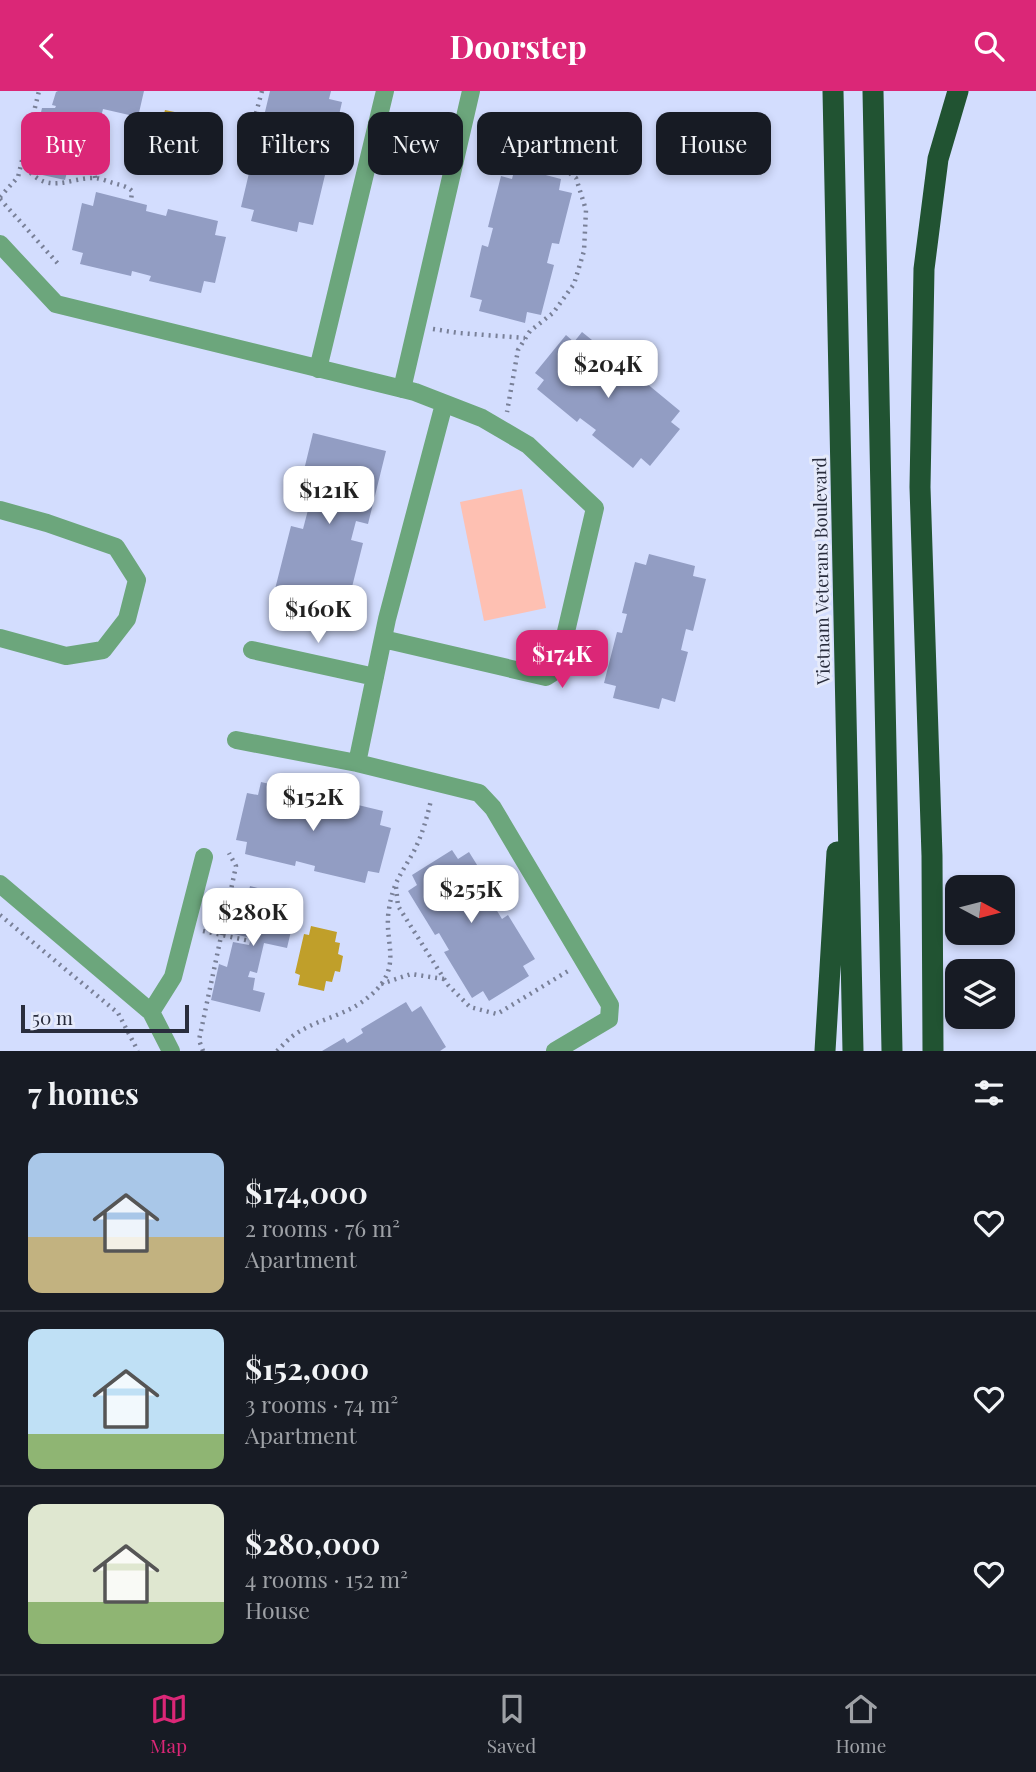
<!DOCTYPE html>
<meta charset="utf-8">
<style>
body{margin:0;font-family:"Playfair Display",serif;background:#20242c;color:#f1f3f6;height:100vh;display:flex;flex-direction:column;font-size:26px;white-space:nowrap}
*{box-sizing:border-box;margin:0}
p{font-size:23px;color:#9ea1a6}
.icon{flex:none;width:38px;height:38px;fill:none;stroke:currentColor;stroke-width:2;stroke-linecap:round;stroke-linejoin:round}
.map{position:relative;height:960px;overflow:hidden}
.sheet{display:flex;flex-direction:column;background:#171b24;flex:1}
.sheet>*{flex:none}
.banner{position:absolute;left:21px;top:21px;width:994px;height:63px;display:flex;gap:14px}
.needle{width:46px;rotate:97deg}
.buttons{position:absolute;left:945px;top:784px;display:grid;gap:14px}
.buttons a{display:grid;place-items:center;width:70px;height:70px;border-radius:14px;background:#171b24;box-shadow:0 4px 10px #0003;font-size:35px}
.scale{position:absolute;left:21px;bottom:18px;width:168px;box-sizing:border-box;padding-left:7px;border:4px solid #292d3d;border-top:0;font-size:19px;line-height:24px;white-space:nowrap;color:#292d3d;-webkit-text-stroke:5px #e6ebfb;paint-order:stroke}
.price{position:absolute;translate:-50% -60px;padding:0 16px;border-radius:14px;background:#fff;color:#222;font-size:23px;line-height:46px;filter:drop-shadow(0 2px 4px #0008)}
.price::after{content:'';position:absolute;left:50%;top:42px;width:21px;height:16px;margin-left:-10px;background:inherit;clip-path:polygon(0 0,100% 0,50% 100%)}
.price.on{background:#db2777;color:#fff}
ul{padding:0;list-style:none}
li{display:flex;align-items:center;gap:21px;height:175px;padding:0 28px}
li+li{border-top:2px solid #363941}
li span{display:grid;place-items:center;flex:none;width:196px;height:140px;border-radius:14px;color:#555}
li>.icon{margin-inline-start:auto}
span .icon{width:84px;height:84px;fill:#fffc;stroke-width:1}
li b{font-size:30px}
h2{display:flex;justify-content:space-between;align-items:center;height:84px;padding:0 28px;font-size:30px}
.pill{padding:0 24px;border-radius:14px;background:#171b24;box-shadow:0 4px 10px #0003;font-size:24px;line-height:63px}
.pill.on{background:#db2777;color:#fff}
header{display:flex;justify-content:space-between;align-items:center;height:91px;padding:0 28px;background:#db2777;color:#fff;font-size:32px;font-weight:700}
.tab-bar{display:flex;justify-content:space-around;align-items:center;height:98px;border-top:2px solid #363941;background:#171b24;font-size:19px;color:#9ea1a6}
.tab-bar a{display:grid;justify-items:center;gap:4px}
.tab-bar .on{color:#db2777}
.map>svg:first-child{display:block}
</style>
<header><svg class="icon" aria-label="back" viewBox="0 0 24 24"><path d="M15 5l-7 7 7 7"/></svg>Doorstep<svg class="icon" aria-label="search" viewBox="0 0 24 24"><circle cx="10" cy="10" r="6"/><path d="M15 15l6 6"/></svg></header>
<div class="map">
<svg width="1036" height="960" viewBox="0 0 1036 960">
<rect width="100%" height="100%" fill="#d3ddfe"/>
<path fill="#fec0b2" d="M522,398l24,119 -62,13 -24,-119z"/>
<path fill="#c09f2a" d="M165,19l29,6 -5,25 -8,-2 -6,27 -50,-12 6,-27 28,6z
M311,835l26,6 -2,10 5,1 -2,11 5,2 -3,16 -5,-1 -3,11 -6,-1 -2,10 -26,-6 2,-10 -5,-2 9,-39 5,1z"/>
<path fill="#929dc3" d="M58,0h86l-6,26 -35,-8 -15,60 -19,-5 -4,16 -27,-6 4,-17 -4,-1 8,-22 -9,-5 5,-21h13l1,-2 -4,-1 4,-13z
M270,0h61l-2,8 13,3 -12,52 -7,-2 -5,21 7,2 -12,50 -14,-3 -2,10 -46,-11 3,-11 -13,-3 12,-51 6,1 5,-19 -5,-1z
M515,76l46,12 -2,11 13,3 -13,51 -7,-1 -5,20 7,2 -13,50 -14,-3 -2,11 -46,-12 3,-11 -12,-3 12,-52 6,2 5,-19 -5,-1 13,-51 11,3z
M96,101l51,13 -1,6 20,5 2,-7 50,12 -3,14 11,2 -11,46 -11,-2 -3,12 -52,-12 2,-5 -19,-5 -1,5 -51,-12 3,-11 -11,-3 10,-47 11,3z
M582,241l41,33 -4,6 17,13 4,-6 40,33 -9,11 9,7 -30,37 -9,-8 -8,10 -41,-33 4,-5 -16,-12 -3,4 -40,-33 7,-9 -9,-7 31,-38 8,7z
M313,342l73,18 -18,73 -12,-3 -5,19 12,3 -19,76 -72,-18 19,-75 12,3 5,-19 -13,-3z
M649,463l46,12 -2,10 13,3 -13,52 -7,-2 -5,21 7,2 -13,50 -13,-4 -3,11 -46,-11 3,-12 -12,-3 13,-51 5,1 5,-19 -5,-1 13,-51 11,3z
M261,691l51,12 -2,7 21,5 2,-7 50,12 -3,14 11,3 -12,45 -11,-2 -3,12 -51,-12 1,-5 -19,-5 -1,5 -50,-12 2,-12 -11,-2 11,-47 11,2z
M452,759l6,9 11,-7 28,45 -6,4 11,18 6,-4 27,44 -12,7 6,10 -40,25 -6,-10 -11,7 -28,-46 5,-2 -10,-17 -4,2 -27,-44 9,-6 -5,-10z
M250,795l26,7 -1,4 10,2 -1,4 9,2 -2,8 4,1 -8,34 -23,-5 -7,30 -7,-2 -2,6 7,1 -2,12 12,3 -5,19 -49,-12 8,-36 8,3 6,-25 16,3 2,-7 -17,-4 7,-28 4,1z
M406,911l6,10 9,-6 25,41 -6,4h-118l22,-13 3,5 16,-10 -2,-4z"/>
<g fill="none" stroke-linecap="round" stroke-linejoin="round">
<path stroke="#798098" stroke-width="4.5" stroke-dasharray="2 5" stroke-linecap="butt" d="M262,0l-6,22 8,2
M479,49l74,20 23,18 10,32 -2,41 -10,33 -21,29 -23,18 -12,19 -11,62
M93,71l2,16
M39,75l-8,2 -2,3c20,22 39,8 62,7 7,-1 15,3 22,5 7,2 14,3 19,8l-1,10
M0,106l18,-20 21,-86
M0,108l60,67
M433,238l26,4 66,5
M396,796l2,19 50,79 22,22 27,7 71,-43
M0,824l118,98 20,38
M203,840l47,10
M381,893l30,-10 33,5
M203,960l-4,-11 37,-174 -7,-13
M277,960c6,-6 13,-14 20,-18 25,-16 51,-17 75,-39 32,-28 11,-52 17,-85 4,-27 13,-36 25,-58 8,-16 13,-33 17,-51"/>
<path stroke="#6ca67c" stroke-width="18" d="M0,153l56,60 359,88 67,26 46,27 67,63 -38,162 -11,7 -163,-38
M318,278l67,-278
M402,298l69,-298
M0,419l47,13 69,24 21,33 -10,39 -24,31 -37,6 -66,-18
M252,559l123,27
M236,649l121,23 122,30 14,15 117,197 -1,14 -54,32
M357,672l30,-144 57,-215
M0,793l151,128 20,39
M151,921l22,-35 31,-120"/>
<path stroke="#215332" stroke-width="21" d="M833,0l20,960
M873,0l19,960
M825,960l12,-199
M933,960l-1,-195 -12,-369 4,-218 14,-110 20,-68"/>
</g>
<g text-anchor="middle" dominant-baseline="central" stroke-width="6" stroke-linejoin="round" paint-order="stroke">
<g font-size="18" fill="#292d3d" stroke="#e6ebfb">
<text transform="translate(821 480) rotate(-91)">Vietnam Veterans Boulevard</text>
</g>
</g>
</svg>
<div class="buttons">
<a><svg class="needle" viewBox="-14 -14 28 28"><path d="M0-13l5 13h-10z" fill="#e53935"/><path d="M0 13l5-13h-10z" fill="#9ea1a6"/></svg></a>
<a><svg class="icon" aria-label="layers" viewBox="0 0 24 24"><path d="M12 4l9 5-9 5-9-5zM3 14l9 5 9-5"/></svg></a>
</div>
<div class="scale">50 m</div>
<b class="price" style="left:608px;top:309px">$204K</b>
<b class="price" style="left:329px;top:435px">$121K</b>
<b class="price" style="left:318px;top:554px">$160K</b>
<b class="price on" style="left:562px;top:599px">$174K</b>
<b class="price" style="left:313px;top:742px">$152K</b>
<b class="price" style="left:471px;top:834px">$255K</b>
<b class="price" style="left:253px;top:857px">$280K</b>
<div class="banner">
<a class="pill on">Buy</a>
<a class="pill">Rent</a>
<a class="pill">Filters</a>
<a class="pill">New</a>
<a class="pill">Apartment</a>
<a class="pill">House</a>
</div>
</div>
<section class="sheet">
<h2>7 homes<svg class="icon" aria-label="filters" viewBox="0 0 24 24"><path d="M4 7h16M4 17h16"/><circle cx="9" cy="7" r="2"/><circle cx="15" cy="17" r="2"/></svg></h2>
<ul>
<li><span style="background:linear-gradient(#a9c7e8 60%,#c2b280 0)"><svg class="icon" aria-label="home" viewBox="0 0 24 24"><path d="M3 11l9-7 9 7M6 9v11h12V9"/></svg></span><div><b>$174,000</b><p>2 rooms · 76 m²</p><p>Apartment</p></div><svg class="icon" aria-label="heart" viewBox="0 0 24 24"><path d="M12 20l-8-8c-3-5 5-10 8-4 3-6 11-1 8 4z"/></svg></li>
<li><span style="background:linear-gradient(#bfe0f5 75%,#8fb573 0)"><svg class="icon" aria-label="home" viewBox="0 0 24 24"><path d="M3 11l9-7 9 7M6 9v11h12V9"/></svg></span><div><b>$152,000</b><p>3 rooms · 74 m²</p><p>Apartment</p></div><svg class="icon" aria-label="heart" viewBox="0 0 24 24"><path d="M12 20l-8-8c-3-5 5-10 8-4 3-6 11-1 8 4z"/></svg></li>
<li><span style="background:linear-gradient(#dfe7d0 70%,#8fb573 0)"><svg class="icon" aria-label="home" viewBox="0 0 24 24"><path d="M3 11l9-7 9 7M6 9v11h12V9"/></svg></span><div><b>$280,000</b><p>4 rooms · 152 m²</p><p>House</p></div><svg class="icon" aria-label="heart" viewBox="0 0 24 24"><path d="M12 20l-8-8c-3-5 5-10 8-4 3-6 11-1 8 4z"/></svg></li>
</ul>
</section>
<nav class="tab-bar">
<a class="on"><svg class="icon" aria-label="map" viewBox="0 0 24 24"><path d="M3 6l6-2 6 2 6-2v14l-6 2-6-2-6 2zM9 4v14M15 6v14"/></svg>Map</a>
<a><svg class="icon" aria-label="saved" viewBox="0 0 24 24"><path d="M7 4h10v16l-5-4-5 4z"/></svg>Saved</a>
<a><svg class="icon" aria-label="home" viewBox="0 0 24 24"><path d="M3 11l9-7 9 7M6 9v11h12V9"/></svg>Home</a>
</nav>
